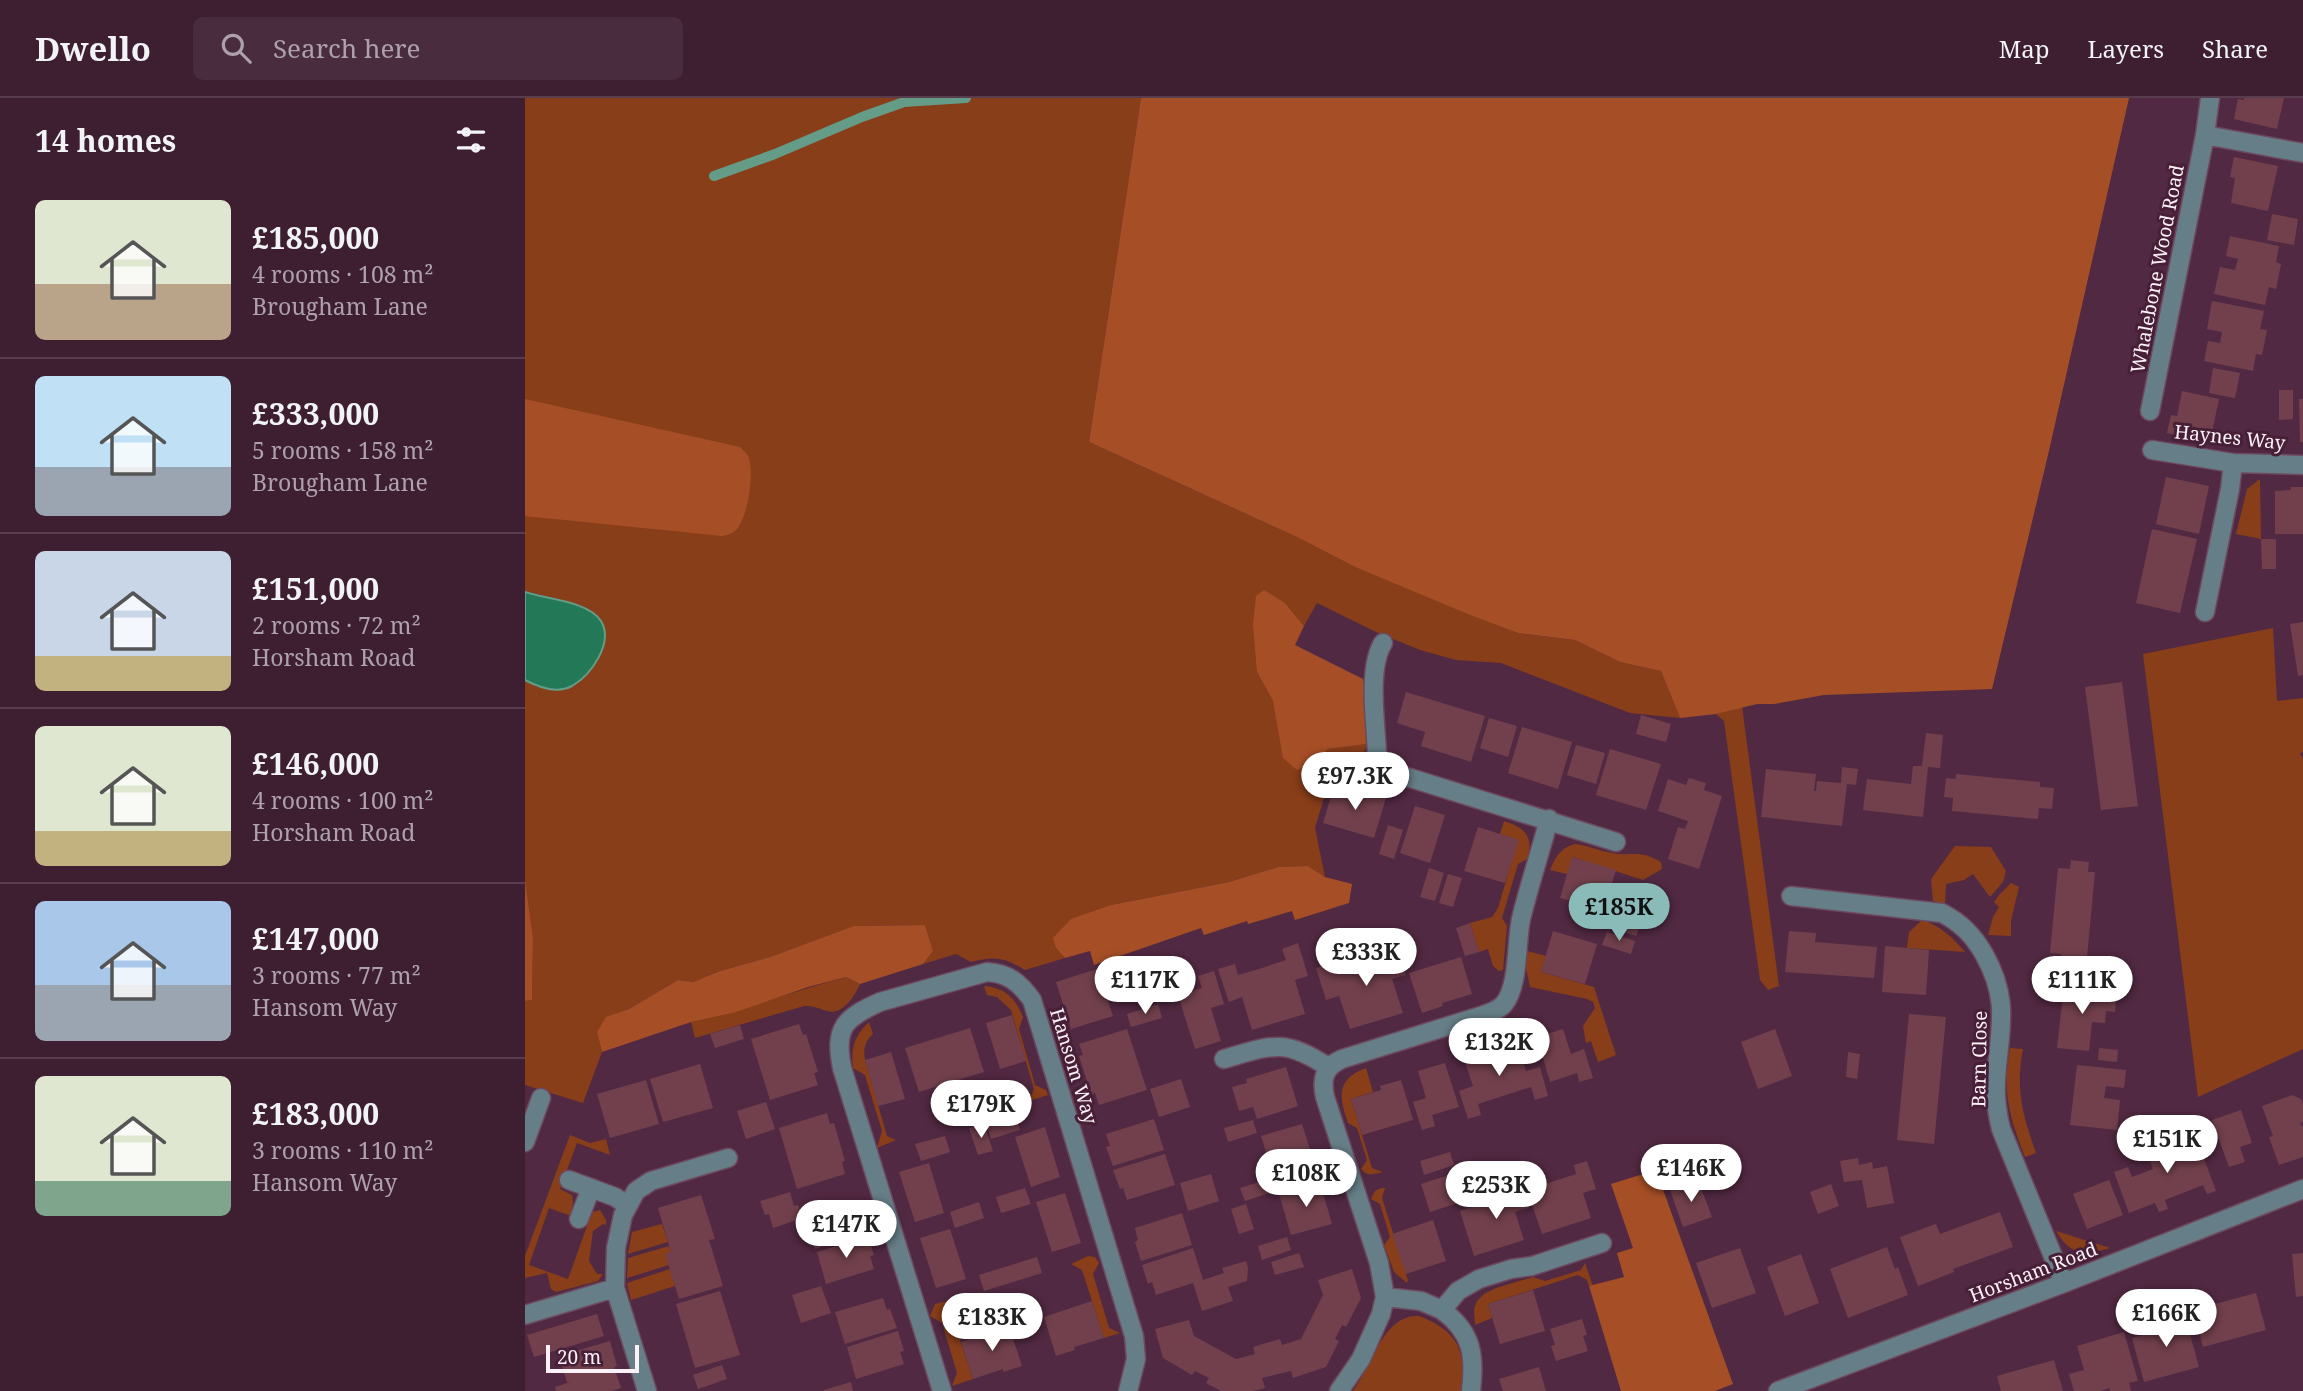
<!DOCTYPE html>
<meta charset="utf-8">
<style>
body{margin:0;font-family:"Noto Serif",serif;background:#492c3e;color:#f1f3f6;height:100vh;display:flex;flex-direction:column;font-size:26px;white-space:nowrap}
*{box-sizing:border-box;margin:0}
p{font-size:23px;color:#ada2ac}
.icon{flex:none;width:38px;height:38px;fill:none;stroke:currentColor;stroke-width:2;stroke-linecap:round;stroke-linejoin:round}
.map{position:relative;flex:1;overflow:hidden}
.details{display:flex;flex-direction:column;background:#3e1f32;width:525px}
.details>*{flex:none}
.scale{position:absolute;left:21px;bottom:18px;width:93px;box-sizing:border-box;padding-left:7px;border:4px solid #fcf1f7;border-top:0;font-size:19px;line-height:24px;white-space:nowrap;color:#fcf1f7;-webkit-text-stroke:5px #471f37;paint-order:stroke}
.price{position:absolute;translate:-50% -60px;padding:0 16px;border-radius:24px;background:#fff;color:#222;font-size:23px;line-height:46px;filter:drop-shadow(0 2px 4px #0008)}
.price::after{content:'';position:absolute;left:50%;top:42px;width:21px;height:16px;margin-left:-10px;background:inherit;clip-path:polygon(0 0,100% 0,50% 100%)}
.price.active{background:#8bbbb9;color:#111}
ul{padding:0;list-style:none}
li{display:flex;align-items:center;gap:21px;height:175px;padding:0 35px}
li+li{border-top:2px solid #573d4d}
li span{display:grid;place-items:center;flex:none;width:196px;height:140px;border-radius:10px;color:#555}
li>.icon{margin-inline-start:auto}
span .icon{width:84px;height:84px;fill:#fffc;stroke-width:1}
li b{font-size:30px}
h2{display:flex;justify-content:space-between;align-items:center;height:84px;padding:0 35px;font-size:30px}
header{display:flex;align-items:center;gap:42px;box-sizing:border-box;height:98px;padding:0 35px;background:#3e1f32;border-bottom:2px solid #573d4d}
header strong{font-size:33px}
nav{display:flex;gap:38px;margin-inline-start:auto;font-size:24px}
.search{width:490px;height:63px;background:#492c3e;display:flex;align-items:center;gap:18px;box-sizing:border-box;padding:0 24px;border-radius:10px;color:#ada2ac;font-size:26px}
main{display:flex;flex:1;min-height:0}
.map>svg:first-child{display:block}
</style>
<header>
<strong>Dwello</strong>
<div class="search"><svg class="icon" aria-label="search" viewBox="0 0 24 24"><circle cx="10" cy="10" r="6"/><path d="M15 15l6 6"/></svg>Search here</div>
<nav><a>Map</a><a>Layers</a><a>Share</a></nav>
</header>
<main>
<section class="details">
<h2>14 homes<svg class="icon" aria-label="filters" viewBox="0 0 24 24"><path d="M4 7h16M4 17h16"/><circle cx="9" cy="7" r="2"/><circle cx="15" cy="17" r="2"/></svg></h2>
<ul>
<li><span style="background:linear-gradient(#dfe7d0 60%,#b9a48a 0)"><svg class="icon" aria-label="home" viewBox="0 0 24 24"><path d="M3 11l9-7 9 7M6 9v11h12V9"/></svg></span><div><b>£185,000</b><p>4 rooms · 108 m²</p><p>Brougham Lane</p></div></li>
<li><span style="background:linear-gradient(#bfe0f5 65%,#9aa5b1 0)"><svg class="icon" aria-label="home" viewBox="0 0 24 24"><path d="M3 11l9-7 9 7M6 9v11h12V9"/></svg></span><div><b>£333,000</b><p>5 rooms · 158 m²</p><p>Brougham Lane</p></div></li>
<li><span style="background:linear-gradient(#c9d6e8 75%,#c2b280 0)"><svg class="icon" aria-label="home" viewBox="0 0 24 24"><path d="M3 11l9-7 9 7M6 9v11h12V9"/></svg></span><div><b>£151,000</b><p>2 rooms · 72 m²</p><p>Horsham Road</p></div></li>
<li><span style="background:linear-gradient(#dfe7d0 75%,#c2b280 0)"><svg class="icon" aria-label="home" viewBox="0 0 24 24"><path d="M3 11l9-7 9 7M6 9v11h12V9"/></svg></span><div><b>£146,000</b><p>4 rooms · 100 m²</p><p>Horsham Road</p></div></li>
<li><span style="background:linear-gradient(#a9c7e8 60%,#9aa5b1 0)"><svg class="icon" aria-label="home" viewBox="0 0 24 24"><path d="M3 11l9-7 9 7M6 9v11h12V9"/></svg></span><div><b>£147,000</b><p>3 rooms · 77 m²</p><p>Hansom Way</p></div></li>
<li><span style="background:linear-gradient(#dfe7d0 75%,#7fa58c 0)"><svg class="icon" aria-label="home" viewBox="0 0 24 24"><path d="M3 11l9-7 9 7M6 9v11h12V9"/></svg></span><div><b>£183,000</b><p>3 rooms · 110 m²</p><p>Hansom Way</p></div></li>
</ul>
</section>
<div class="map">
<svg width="1778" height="1293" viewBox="0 0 1778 1293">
<rect width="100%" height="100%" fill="#522942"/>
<path fill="#883e19" d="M0,0h616l-52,344 210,96 56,29 163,66 57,7 45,22 41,9 19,47 -50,-5 -129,-50 -45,-3 -36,-10 -44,-18 -59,-29 -13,23 -19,-23 -28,69 16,29 7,28 30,36 17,-16 40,-5 -10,29 -24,-6 -18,61 10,49 -17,-11 -30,1 -49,15 -118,23 -55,43 9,10 -40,12c-21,-13 -31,-14 -54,-8l-15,-8 -33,10 10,-13 -8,-26 -70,1 -85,31 -50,14 -27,11 -15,-2 -49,29 -23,9 -9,14 5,20 -19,51 -58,-18v-84l7,-1 1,-62 -8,-59v-199l12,7 49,-13 16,-23 3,-15 -47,-37 -33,-8z
M1735,381l1,60 -25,-5 11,-45z
M1748,530l4,73 26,-3v54l-3,1 3,6v290l-105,48 -55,-443z
M1217,608l37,280 -11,4 -8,-10 -36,-259 -8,-7z
M979,723c20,6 31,16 23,38l-9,5 -16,54 5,8 -4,44 -4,1 -6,-5 -5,-17 -9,3 -9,-29 22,-6 6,-9 20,-68 -18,-6z
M1049,746c14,1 25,7 38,9 23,4 25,-4 49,9l1,7 -19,11 -70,-23 -6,17 -17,-4c6,-14 10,-21 24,-26z
M1430,748l36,1 15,24 -3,11 -13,15 -17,-23 -9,6 -18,4 -1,20 -12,-3 -2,-22z
M1486,785l8,4 -8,34v15l-23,-1 5,-18 6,-10 -5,-5 5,-7z
M1397,822c19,6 30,17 43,32l-58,-4 2,-16z
M1002,853l19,5 -5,16 53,15 22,68 -18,7 -7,-21 -5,2 -3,-17 12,-18 -2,-6 -6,-3 -57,-12 -4,-19z
M321,879l14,7c-5,12 -18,32 -33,27 -9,-3 -13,-5 -23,-5l-109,32 -4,-16c53,-12 103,-31 155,-45z
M459,888c22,2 31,12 39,31l-4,12 16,56 11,5 2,5 -19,6 5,-12 -23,-79 -14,-13 -10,-2z
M344,924l4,12c-8,7 -10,15 -8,26l22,76 9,4 -19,8 5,-17 -17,-56 -12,-7c-2,-20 1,-32 16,-46z
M1485,950l13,1c-8,40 0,67 13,104l-11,4c-16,-41 -23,-65 -15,-109z
M841,970l7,24 -22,7 21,69 11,4c-9,2 -16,5 -22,-3l6,-9 -10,-32 -9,-5c-9,-26 -12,-44 18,-55z
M45,1037l20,8 16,-4 4,16 -33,-12 -17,46 12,6 1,7 -2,14 -22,-8 -20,57 39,14 24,-67 8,-2 6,10v5l-3,-1 -10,7 -4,30 8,13h6l-5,7 -42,11 -5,-3 -4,-16 -22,5v-22z
M856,1090h4l-3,10 26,82 -1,3 -13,-11 -10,-27 6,-8 -10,-33 -9,-5 4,-8z
M137,1126l6,18 -40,12 4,-22z
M1531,1133l54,17c-26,7 -38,9 -54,-17z
M144,1148l2,6 -2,13 -42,13 1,-20z
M563,1158l7,1 4,6 -6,11 16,54 11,5 -16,5 -22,-68 -11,-6z
M1060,1165l8,23h-4l-2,-6 -9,-5 -90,29 4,14 -17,7 -1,-16 3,-8 7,-7 12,-6 37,-11 12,4 36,-11z
M145,1171l5,17 -44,14 -4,-17z
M430,1201l-5,11 23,69 -21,7 5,-13 -15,-50 -12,-7 5,-12z
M894,1218c39,15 48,35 42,75h-108c19,-25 30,-77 66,-75z"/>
<path fill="#a64f26" d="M616,0h988l-81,357 -56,234 -168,6 -50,9h-17l-41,10 -36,4 -19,-47 -41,-9 -45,-22 -57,-7 -50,-19 -113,-47 -56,-29 -210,-96z
M0,301l215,48c2,2 7,7 8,9 7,15 0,60 -11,73 -4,4 -8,6 -15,7l-197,-20z
M739,492l21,13 19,23 -9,19 68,34c6,22 8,43 4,65l-39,5 -18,16 -13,5 -14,-12 -10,-57 -16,-29 -4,-47 3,-29z
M783,768l17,11 27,7 -3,19 -54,17 -3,-9 -44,13 -1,-3 -43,14 -3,-7 -107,37 -4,-14 -25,7 -9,-10 -3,-10 18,-19 40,-14 118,-23 49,-15z
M0,781l8,59 -1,62 -7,1z
M400,827l8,26 -10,13 -63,20 -14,-7 -38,10 -72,25 -45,10 -89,30 -5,-20 9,-15 23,-8 49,-29 15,2 27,-11 50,-14 84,-31z
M1131,1072l77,214 -18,7h-94l-32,-105 35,-9 -7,-24 16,-5 -22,-64z"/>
<path fill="#237858" stroke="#649c88" stroke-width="2" d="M0,494c21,7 63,9 76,29 13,22 -10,54 -29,65 -15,8 -34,1 -47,-6z"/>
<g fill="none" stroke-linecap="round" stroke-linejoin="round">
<path stroke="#649c88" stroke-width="10" d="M189,78l61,-22 87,-37 42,-15 62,-4"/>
</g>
<path fill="#72404d" d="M1719,0h40l-7,31 -43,-10 4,-20 6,1z
M1709,59l44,9 -10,45 -37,-8 4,-25 -5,-1z
M1747,116l26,5 -4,26 -27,-5z
M1705,138l49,10 -3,16 5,2 -5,25 -7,-2 -4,18 -51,-11 6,-27 15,3 3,-11 -12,-3z
M1687,203l52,10 -4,18 7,1 -5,25 -6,-1 -3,17 -49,-10 4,-20 12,2 2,-11 -15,-3z
M1688,270l27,5 -5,25 -26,-5z
M1754,292h14v29l-14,1z
M1657,293l37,8 -9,43 -43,-9 4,-18 6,1z
M1774,301h4v43h-3z
M1641,379l43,9 -10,48 -43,-10z
M1766,389h12v47h-28v-43l16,-1z
M1627,431l45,10 -17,74 -44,-10z
M1736,441h15v30h-14z
M1778,524v53l-5,1 -8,-52z
M1597,584l16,124 -37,4 -16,-123z
M881,594l79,24 -14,46 -50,-16 4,-14 -28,-9z
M1116,617l30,9 -5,18 -30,-8z
M964,620l28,8 -9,31 -28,-9z
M997,629l50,15 -14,47 -50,-16z
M1401,635l17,2 -3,33 -12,-1 -5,50 -60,-7 4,-31 44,5 2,-18h9z
M1051,647l29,8 -9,31 -29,-9z
M1085,651l51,15 -15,46 -50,-15z
M1317,669l16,2 -2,16 -9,-1 -5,42 -81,-9 5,-48 50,5 -2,17h2l1,-10 24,2z
M1431,676l84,8v5l14,1 -2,21 -13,-1 -1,11 -86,-8 1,-13 -9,-1 2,-19 10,1z
M1164,680l17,5 -2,7 18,6 -23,73 -31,-10 10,-32 7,2 3,-8 -30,-10 10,-32 18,6z
M809,688l30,9 1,-3 21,6 -12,40 -51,-15z
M890,708l30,9 -15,48 -30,-10z
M863,727l15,5 -9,29 -15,-5z
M953,729l41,13 -14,43 -41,-12z
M1047,759l44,13 -12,41 -44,-13z
M1546,762l18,2 -1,10h7l-8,85 -6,-1 -1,15 -21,-2 2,-15 -11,-1 8,-85 12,1z
M904,770l15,5 -9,28 -15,-4z
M923,776l14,4 -9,29 -14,-4z
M1087,816l29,9 -5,13 -28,-9z
M945,825l9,29 -14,4 -9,-28z
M1028,833l44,13 -12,40 -44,-12z
M1264,833l27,2 -1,9 62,5 -3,31 -89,-6z
M1082,834l28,9 -4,13 -29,-9z
M871,844l10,33 -14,4 11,34 -53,16 -11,-33 -13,4 -10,-32 16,-5 4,11 48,-15 -4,-12z
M773,845l10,33 -13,4 10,34 -53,16 -10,-33 -13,5 -11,-33 17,-5 3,11 24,-7 24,-8 -4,-11z
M1360,848l44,4 -3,45 -44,-3z
M936,859l11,37 -30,9 1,3 -21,7 -13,-40z
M572,871l16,47 -42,13 -15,-47z
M689,873l10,33 -13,4 10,33 -26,8 -17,-54 24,-7 -4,-12z
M1539,889l53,6 -2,19 -9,-1 -1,12 -13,-1 -3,29 -32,-3z
M633,906l4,14 -31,9 -4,-13z
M1384,916l37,3 -12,127 -37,-4z
M487,917l14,46 -26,8 -14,-46z
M274,926l4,11 3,-1 12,38 -4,1 4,12 -48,15 -19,-61z
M215,927l4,14 -29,9 -5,-14z
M445,930l14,44 -65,20 -14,-44z
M602,931l20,61 -48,15 -4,-12 -4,1 -12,-38 4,-1 -4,-11z
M1038,931l8,25 13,-5 9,29 -14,4 -2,-9 -27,9 -13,-45z
M1250,931l17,47 -34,13 -17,-47z
M992,945l9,28 14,-4 8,29 -13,4 -4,-13 -53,17 3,11 -13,4 -9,-28 14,-5 -9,-27z
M1574,950l19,2 -1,12 -19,-2z
M366,954l14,47 -27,7 -13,-46z
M1323,954l12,2 -3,25 -11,-2z
M920,965l14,44 -27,8 3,11 -13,4 -9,-28 13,-4 -8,-27z
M175,966l13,44 -50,14 -13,-43z
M1552,967l49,5 -2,18 -18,-2 -2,12 16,2 -3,30 -47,-5z
M761,969l12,39 -41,13 -4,-12 -14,4 -7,-24 15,-4 -1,-4z
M656,981l9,28 -31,10 -9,-28z
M121,982l13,44 -49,14 -13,-44z
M876,982l12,40 -51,15 -11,-36 30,-9 -1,-4z
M1767,997l9,4 2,5v18l-3,1 3,4v30l-24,8 -10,-28 4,-1 -11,-30z
M241,1004l9,27 -29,10 -9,-28z
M1716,1012l11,33 -12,4 5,15 -16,5 -17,-47z
M302,1015l3,11 4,-1 11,38 -3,1 3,12 -48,15 -18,-61z
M490,1017l5,15 -29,9 -5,-16z
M629,1021l10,31 -51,16 -7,-19 4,-1 -4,-12z
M728,1022l4,13 -29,9 -4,-14z
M459,1026l9,27 -15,4 -9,-27z
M777,1026l13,41 -41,12 -13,-41z
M520,1029l15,50 -29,10 -16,-50z
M1674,1033l7,18 -5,2 15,40 -9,3 -4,-9 -38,15 3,9 -9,3 -4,-9 -26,10 -15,-41 14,-5 4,10 21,-8 -7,-20 9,-4 2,6 13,-6 -1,-3z
M420,1038l5,16 -29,9 -6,-17z
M925,1054l4,13 -30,10 -4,-14z
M640,1056l10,31 -48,15 -4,-12 -3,1 -7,-19z
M1333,1060l1,7 13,-3 1,7 14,-3 7,37 -27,5 -5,-28 -18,2 -4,-21z
M1062,1063l9,28 -13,4 8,25 -49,16 -15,-44 49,-16 -2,-9z
M404,1065l15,50 -29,9 -16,-50z
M686,1076l8,27 -31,10 -8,-28z
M924,1077l9,28 -28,9 -9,-28z
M744,1081l4,13 -28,9 -5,-13z
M994,1081l9,29 -13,4 9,28 -50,16 -14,-45 49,-16 -3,-12z
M1173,1082l14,37 -29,10 -13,-37z
M1584,1082l14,35 -36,14 -14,-35z
M795,1084l12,42 -41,11 -12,-41z
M1306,1086l8,22 -21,8 -8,-22z
M500,1090l6,16 -30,9 -5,-16z
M265,1094l4,14 4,-1 5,13 -30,10 -4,-14 -4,1 -5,-14z
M540,1095l16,50 -29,9 -16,-50z
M176,1097l14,44 -6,1 14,46 -44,13 -14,-45 6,-2 -13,-44z
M328,1104l4,13 4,-2 6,20 -52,16 -10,-32z
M454,1104l5,16 -29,10 -5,-16z
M721,1106l8,25 -15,5 -8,-25z
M1475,1114l13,35 -60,22 1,3 -36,14 -18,-49 36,-13 4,10z
M657,1115l10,32 -51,16 -6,-19 3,-2 -3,-12z
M908,1122l13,41 -40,13 -14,-40z
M425,1131l16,50 -30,9 -16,-50z
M343,1138l6,19 -4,1 4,13 -48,15 -9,-32z
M762,1139l4,13 -29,10 -4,-14z
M1362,1149l8,22 3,-2 10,28 -60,23 -18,-49z
M668,1150l10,32 21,-7 -2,-5 24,-7 2,7 -1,13 -19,6 5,14 -31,10 -9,-28 -37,12 -4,-13 -4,2 -6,-19z
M1215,1150l16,45 -44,15 -16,-45z
M774,1155l5,14 -29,8 -4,-13z
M1778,1155v43l-7,1 -4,-43z
M1276,1156l18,49 -34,13 -18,-49z
M512,1159l5,16 -58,18 -5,-16z
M827,1171l9,29 -15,29 -4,-2 -7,14 4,2 -13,26 -33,11 -2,-7 -29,7 3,10 -12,3h-32l-15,-8 3,-5 -14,-7 -3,4 -29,-17 -8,-29 34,-9 5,16 42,23 19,-5 -2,-7 27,-8 2,6 19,-6 22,-44 -5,-15z
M296,1188l10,27 -30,10 -9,-28z
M1008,1192l12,41 -45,13 -12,-40z
M195,1193l20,64 -45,13 -19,-64z
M1731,1195l10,37 -63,17 -10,-37z
M358,1200l4,12 3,-1 7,19 -52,16 -10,-32z
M567,1203l12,37 -30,9 1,3 -19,6 -12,-39z
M72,1216l7,22 -70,21 -7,-22z
M1647,1218l1,4 12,-4 14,51 -55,15 -12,-44 22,-6 -3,-11z
M1057,1221l5,16 -4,1 5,15 -32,10 -5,-15 4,-1 -5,-16z
M484,1228l13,40 -19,6v-3l-30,10 -12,-37z
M373,1233l6,20 -4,1 4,12 -48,15 -9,-32z
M1599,1234l14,49 -9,2 2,8h-21l-1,-3 -9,3h-26l-5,-17 15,-4 -7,-24z
M85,1243l7,25 -3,1 7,21 -10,3h-55l-1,-4 15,-5h-3l-8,-26z
M1529,1262l9,31h-62l-4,-15z
M197,1267l5,14 -29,10 -5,-14z
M1014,1269l7,24h-43l-4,-12z
M326,1284l2,9h-29v-1z"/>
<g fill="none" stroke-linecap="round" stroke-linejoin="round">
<g stroke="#6d495f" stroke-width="21">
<path id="minor" d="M1680,37l5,-37
M1625,313l55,-276 98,18
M1627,352l81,13 70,2
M1680,514l25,-123 3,-26
M858,545c-16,26 -7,81 -6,112l-2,12 241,75
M1266,798l151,17c19,10 31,22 42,41 27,48 15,76 12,126 -1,17 1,33 5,49l63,154
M699,961c49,-14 60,-21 104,8
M0,1044l16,-44
M44,1082l46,17 12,8
M54,1121l12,-31
M860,1199l36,4 21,9 16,-19 21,-12 32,-10 21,-3 70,-23
M917,1212c31,23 33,46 29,81
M0,1217l90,-27
M122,1293l-32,-103 1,-40 7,-33 13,-24 15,-10 77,-23
M417,1293l-100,-323c-8,-40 2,-50 38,-66l107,-30c21,1 33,11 45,28l102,336 2,23 -8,32
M814,1293l22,-32 20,-45 4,-17 -6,-34 -54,-166c-4,-18 -1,-30 17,-38l132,-41c10,-3 23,-6 30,-14 15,-18 12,-61 17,-85 8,-33 19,-66 28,-100
M1253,1293l286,-108 239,-94"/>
</g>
<use href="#minor" stroke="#667e87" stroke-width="18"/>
</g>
<g text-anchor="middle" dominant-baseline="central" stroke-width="6" stroke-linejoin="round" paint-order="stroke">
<g font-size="19" fill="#fcf1f7" stroke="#471f37">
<text transform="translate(1632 171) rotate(-79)">Whalebone Wood Road</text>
<text transform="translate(1705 339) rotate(6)">Haynes Way</text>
<text transform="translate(1454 961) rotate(-89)">Barn Close</text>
<text transform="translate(549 968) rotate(73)">Hansom Way</text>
<text transform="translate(1508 1174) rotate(-21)">Horsham Road</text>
</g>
</g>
</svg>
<div class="scale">20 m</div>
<b class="price" style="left:830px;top:714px">£97.3K</b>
<b class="price active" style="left:1094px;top:845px">£185K</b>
<b class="price" style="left:841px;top:890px">£333K</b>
<b class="price" style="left:620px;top:918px">£117K</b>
<b class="price" style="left:1557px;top:918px">£111K</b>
<b class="price" style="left:974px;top:980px">£132K</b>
<b class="price" style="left:456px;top:1042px">£179K</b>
<b class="price" style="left:1642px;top:1077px">£151K</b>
<b class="price" style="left:1166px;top:1106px">£146K</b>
<b class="price" style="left:781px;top:1111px">£108K</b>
<b class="price" style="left:971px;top:1123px">£253K</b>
<b class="price" style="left:321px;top:1162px">£147K</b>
<b class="price" style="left:1641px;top:1251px">£166K</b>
<b class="price" style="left:467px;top:1255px">£183K</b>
</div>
</main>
